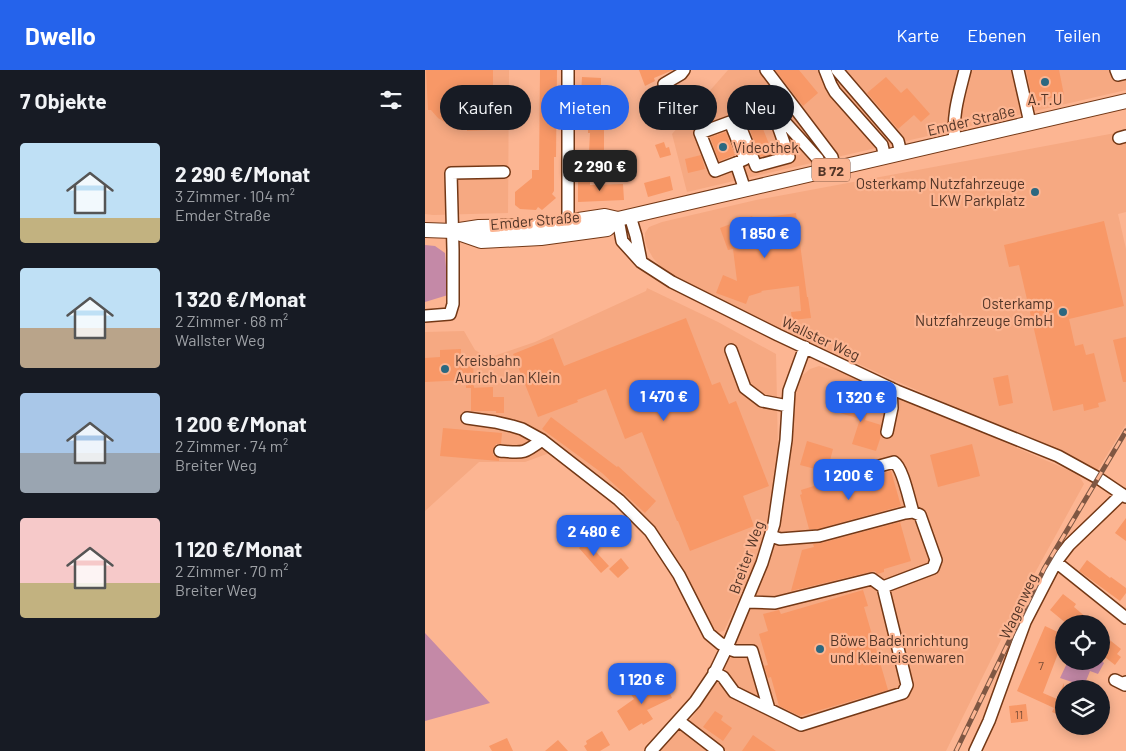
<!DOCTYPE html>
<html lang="de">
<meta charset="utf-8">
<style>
body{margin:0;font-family:Barlow,sans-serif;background:#20242c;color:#f1f3f6;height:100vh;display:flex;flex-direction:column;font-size:19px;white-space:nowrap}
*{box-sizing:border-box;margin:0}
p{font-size:16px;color:#9ea1a6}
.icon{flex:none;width:28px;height:28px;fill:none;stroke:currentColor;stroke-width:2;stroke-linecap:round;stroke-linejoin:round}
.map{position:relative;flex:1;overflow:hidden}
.drawer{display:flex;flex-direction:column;background:#171b24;width:425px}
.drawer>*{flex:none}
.top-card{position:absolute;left:15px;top:15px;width:475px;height:45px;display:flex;gap:10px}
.buttons{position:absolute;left:630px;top:545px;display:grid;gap:10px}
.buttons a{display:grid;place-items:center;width:55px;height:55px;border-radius:50%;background:#171b24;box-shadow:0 2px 12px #0003;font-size:25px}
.price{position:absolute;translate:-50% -42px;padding:0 11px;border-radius:10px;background:#2563eb;color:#fff;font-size:16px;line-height:32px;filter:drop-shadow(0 1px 2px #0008)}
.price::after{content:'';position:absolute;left:50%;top:30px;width:15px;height:11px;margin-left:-8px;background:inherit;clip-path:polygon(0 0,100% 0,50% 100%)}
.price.current{background:#222;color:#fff}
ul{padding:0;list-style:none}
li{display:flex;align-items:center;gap:15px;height:125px;padding:0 20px}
li span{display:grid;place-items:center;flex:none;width:140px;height:100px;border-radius:5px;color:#555}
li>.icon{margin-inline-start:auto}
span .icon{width:60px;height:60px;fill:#fffc;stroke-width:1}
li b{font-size:21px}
h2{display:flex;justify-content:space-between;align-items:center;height:60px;padding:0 20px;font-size:21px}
.pill{padding:0 18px;border-radius:22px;background:#171b24;box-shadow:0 2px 12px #0003;font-size:18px;line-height:45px}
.pill.current{background:#2563eb;color:#fff}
header{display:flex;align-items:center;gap:30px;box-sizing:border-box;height:70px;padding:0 25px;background:#2563eb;color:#fff}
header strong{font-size:24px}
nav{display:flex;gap:28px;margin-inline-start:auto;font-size:18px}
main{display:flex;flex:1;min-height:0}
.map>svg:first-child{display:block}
</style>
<header>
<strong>Dwello</strong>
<nav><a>Karte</a><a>Ebenen</a><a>Teilen</a></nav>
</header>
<main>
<section class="drawer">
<h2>7 Objekte<svg class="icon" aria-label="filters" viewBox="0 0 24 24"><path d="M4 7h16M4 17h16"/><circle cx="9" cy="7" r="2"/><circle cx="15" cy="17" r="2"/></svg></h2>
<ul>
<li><span style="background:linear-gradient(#bfe0f5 75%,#c2b280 0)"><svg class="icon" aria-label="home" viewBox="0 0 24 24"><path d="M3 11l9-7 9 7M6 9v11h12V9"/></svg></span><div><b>2 290 €/Monat</b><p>3 Zimmer · 104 m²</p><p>Emder Straße</p></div></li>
<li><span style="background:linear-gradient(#bfe0f5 60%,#b9a48a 0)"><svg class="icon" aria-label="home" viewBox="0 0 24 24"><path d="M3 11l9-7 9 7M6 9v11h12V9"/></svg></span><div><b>1 320 €/Monat</b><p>2 Zimmer · 68 m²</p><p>Wallster Weg</p></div></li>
<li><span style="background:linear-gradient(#a9c7e8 60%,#9aa5b1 0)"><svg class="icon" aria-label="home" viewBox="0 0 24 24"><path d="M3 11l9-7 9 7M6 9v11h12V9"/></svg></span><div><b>1 200 €/Monat</b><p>2 Zimmer · 74 m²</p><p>Breiter Weg</p></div></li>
<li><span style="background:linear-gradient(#f6c9c9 65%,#c2b280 0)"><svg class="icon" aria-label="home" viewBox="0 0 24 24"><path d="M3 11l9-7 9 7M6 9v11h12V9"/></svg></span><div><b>1 120 €/Monat</b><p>2 Zimmer · 70 m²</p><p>Breiter Weg</p></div></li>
</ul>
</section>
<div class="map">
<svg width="701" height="681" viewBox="0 0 701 681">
<rect width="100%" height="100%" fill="#fcb592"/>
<path fill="#f6a982" d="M0,0h84l-1,143 -75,2 -8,-1z
M303,0h398v20l-439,102 -15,-58z
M701,61v81l-8,2 8,35v175l-29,47 -31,-16 -36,-14 -323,-145 -43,-26 -11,-12 -6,-11 -2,-7v-7l4,-6 13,-5 94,-22z
M222,218l71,34 58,32 2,97 -6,46 -7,33 -13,40 -28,61 -15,3 -59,-103 -95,-80 -30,11h-46l-54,49v-179l39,-1 11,19 13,8 47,-16 111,-51z
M394,296l26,7 223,97 11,6 5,8 -58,105 -80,162h-288l33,-32 18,-26 20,-39 41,-93 13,-52 8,-62 3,-48 3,-14 6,-10 7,-6z"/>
<path fill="#c489a7" d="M0,175l10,1 10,7 3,42 -23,7z
M0,563l65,70 -65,18z
M676,590l3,3 -6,11 -8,-3 -6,15 -24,-8 8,-17h33z"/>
<path fill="#f89867" d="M1,0h67v21l-3,1v38l-23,1v-2l-16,-3 -13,-8 -7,-8h-3z
M115,0h17l-1,87h-2v34l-2,3 4,4 -14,12 -4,-3 -2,3 -16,-1 -5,-4v-13l17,-14v-8h7z
M214,0h34l-19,8 1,3 -10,5z
M350,0h24l19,23 -15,13z
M601,0h33l5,25 -31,7z
M157,7l19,1v42h3v33l-15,-1 1,-19h-2v-23h-8z
M461,7l15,16 6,-5 23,26 -9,8 -7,-7 -16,14 -31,-36z
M336,54l12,30 -13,3 -10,-27z
M301,62l9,23 -16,6 -9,-24z
M239,72l2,6 3,-1 2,8 -11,3 -5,-13z
M276,85l4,14 -17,4 -3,-14z
M245,106l3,14 -25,7 -4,-14z
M153,112h12v3l33,-1 1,16 -46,2z
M371,143l11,84h1l3,21 -19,2 -1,-8 10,-1 -2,-25 -38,5 1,1 -13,4 -3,8 -30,-11 7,-18 14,6 -4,-32 -5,1 -8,-22 32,-12 2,3z
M679,151l20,85 -55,13 6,27 8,-2 3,11 8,-2 12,48 -8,2 1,4 -15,4 -1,-7 -30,7 -34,-146 -10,2 -5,-22z
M261,248l26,67 8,-3 9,22 7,-3 33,85 -26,10 11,30 -64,25 -12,-30h-1l-35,-89 -17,7 -19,-50 -29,11 1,2 -40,15 -25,-63 40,-16 11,28z
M701,267v45h-3l-10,-42z
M36,279v8l4,-1v2h8l1,30h-3l22,-1v10h11v16h-8v-2h-25v-23h-5v-8l-41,2v-24l15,-1v-7z
M583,305l5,28 -14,3 -6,-28z
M418,325l27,9 -5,16 16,5 -1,6 1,5 -5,15 -24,-7 8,-25 -23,-7z
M126,347l66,50 1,-1 38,35 -11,12 -43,-40 -60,-44z
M18,358l59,5 -1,11h-5l-3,6v5l6,3v3l-59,-5z
M382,371l26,8 -6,23 -27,-7z
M547,374l8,32 -42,11 -8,-32z
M466,401l10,35 -83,23h-9l-9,-34 2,-1 -1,-4 16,-5 1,5z
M701,448v23l-11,-8z
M475,452l11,39 -27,8v3l-7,2 -2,-3 -5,1 -79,19 11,-41 12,-3 -1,-3 8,-1z
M162,472l22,24 -8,7 -22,-25z
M196,488l8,10 -11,10 -9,-9z
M662,490l23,18 1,-1 15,11v5l-6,8 -41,-30z
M438,520l5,16 -4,1 24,83 -88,26 -21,-10 -8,-29 -3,1 -4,-12 4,-1 -9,-31 9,-3 -5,-17 16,-4 2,4z
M638,524l13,10 -2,3 20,17h-27l-17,-14z
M620,556l19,9v18l-5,-2 -16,42 14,6 7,-16v34l-12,-5 2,-4 -37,-17z
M676,563l20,16 -4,5 4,3 -6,8 -14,-11z
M205,608l12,19 13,-7 -1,-2 11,-5 7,15 -25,12 6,9 -10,6 -1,-2 -13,8 -12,-20 17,-12 -11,-17z
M601,634l2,17 -17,2 -2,-17z
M290,641l8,5 -2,4 11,8 -9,13 -20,-14z
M177,661l8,14 -10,6h-13l-3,-5 3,-2 -1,-3z
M328,665l23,16h-34z
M82,668l6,13h-21l-3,-5z
M133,670l10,11h-23z"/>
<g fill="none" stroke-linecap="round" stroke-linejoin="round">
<g stroke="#733816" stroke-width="14">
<path id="minor" d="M143,0v152
M341,0l66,87 3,12
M400,0l6,15 4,7 47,53 3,12
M412,0l61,71 3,12
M593,0l12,53
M691,0l2,5 8,-2
M239,14l17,-10 3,-4
M358,50l-6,3 12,34 -33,9 -16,-40 34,-16 44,49 3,13
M694,68l7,-2
M530,70c-3,-25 4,-46 10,-70
M311,93l-21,8 -15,-38 30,-11 15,37 -9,4 9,27
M205,146l6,20 5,25
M193,149l4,22 19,21 31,20 106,53 119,56 161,65 40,22 28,19
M0,246l25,-2 3,-10v-54l-2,-77 53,-1
M306,280l14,38 17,13 26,5
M42,348l28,4 17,4 10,3 20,11 77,60 31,31 29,44 30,59 12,10 7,1
M462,362l5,-24 -1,-20
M75,381c24,2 23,3 42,-11
M403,410l66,-18c9,6 15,38 19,50
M346,466l9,3 39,-3 86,-23 8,-1 7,3 16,45 -3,8 -50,19
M631,492l70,56
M301,578l9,3h17l17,58
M289,602l9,5 11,15 67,33 102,-32 4,-8 -24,-98 -11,-8 -97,24 -29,-1
M690,610l10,5 1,-3
M254,651l39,30
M226,681l44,-49 19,-28 14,-29 34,-82 12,-39 12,-84 3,-49 16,-44
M550,681l14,-30 36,-99 31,-60 13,-17 53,-51"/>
</g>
<g stroke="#733816" stroke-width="16">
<path id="major" d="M0,160l28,1 26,-4 60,-1 66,-10 13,3 508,-118
M30,162l26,9 60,-3 66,-9 11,-10"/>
</g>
<use href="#minor" stroke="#fff" stroke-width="11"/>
<use href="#major" stroke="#fff" stroke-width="14"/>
<g stroke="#7f5743" stroke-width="5">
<path id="rail" d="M531,681l88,-182 82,-138"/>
</g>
<use href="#rail" stroke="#fcb592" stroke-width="3" stroke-dasharray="9" stroke-linecap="butt"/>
</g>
<g fill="#2c6880" stroke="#fcb592" stroke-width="2">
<circle cx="620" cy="12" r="5"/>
<circle cx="298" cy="77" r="5"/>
<circle cx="610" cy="122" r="5"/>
<circle cx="638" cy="242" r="5"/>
<circle cx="20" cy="299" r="5"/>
<circle cx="395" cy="579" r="5"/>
</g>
<g text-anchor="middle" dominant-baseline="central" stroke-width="4.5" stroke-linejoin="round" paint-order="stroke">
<g font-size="12" fill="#7c4e37">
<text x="616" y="595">7</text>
<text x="594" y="644">11</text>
</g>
<rect fill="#fcb592" stroke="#855b47" stroke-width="1" x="387" y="88.5" width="38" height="23" rx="4"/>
<g font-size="14" font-weight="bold" fill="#523527">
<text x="406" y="100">B 72</text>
</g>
<g font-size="15" fill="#523527" stroke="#fcb592" text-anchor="start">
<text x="620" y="29" text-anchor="middle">A.T.U</text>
<text x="308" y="77">Videothek</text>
<text x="600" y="113" text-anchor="end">Osterkamp Nutzfahrzeuge<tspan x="600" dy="17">LKW Parkplatz</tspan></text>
<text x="628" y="233" text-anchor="end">Osterkamp<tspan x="628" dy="17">Nutzfahrzeuge GmbH</tspan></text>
<text x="30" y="290">Kreisbahn<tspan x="30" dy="17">Aurich Jan Klein</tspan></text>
<text x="405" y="570">Böwe Badeinrichtung<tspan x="405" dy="17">und Kleineisenwaren</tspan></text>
</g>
<g font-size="15" fill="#523527" stroke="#fcb592">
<text transform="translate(546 50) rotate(-13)">Emder Straße</text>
<text transform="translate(110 150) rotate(-5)">Emder Straße</text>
<text transform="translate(396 268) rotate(25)">Wallster Weg</text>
<text transform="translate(321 487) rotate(-70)">Breiter Weg</text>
<text transform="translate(593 536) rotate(-65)">Wagenweg</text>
</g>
</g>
</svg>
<div class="buttons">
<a><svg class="icon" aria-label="locate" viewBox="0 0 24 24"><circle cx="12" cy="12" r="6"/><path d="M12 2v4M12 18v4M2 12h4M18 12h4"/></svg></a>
<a><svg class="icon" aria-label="layers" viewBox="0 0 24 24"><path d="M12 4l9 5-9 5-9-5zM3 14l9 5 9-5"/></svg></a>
</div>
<b class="price current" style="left:175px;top:122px">2 290 €</b>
<b class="price" style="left:340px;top:189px">1 850 €</b>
<b class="price" style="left:239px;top:352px">1 470 €</b>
<b class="price" style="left:436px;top:353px">1 320 €</b>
<b class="price" style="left:424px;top:431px">1 200 €</b>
<b class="price" style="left:169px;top:487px">2 480 €</b>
<b class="price" style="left:217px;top:635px">1 120 €</b>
<div class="top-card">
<a class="pill">Kaufen</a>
<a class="pill current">Mieten</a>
<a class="pill">Filter</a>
<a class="pill">Neu</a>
</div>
</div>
</main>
